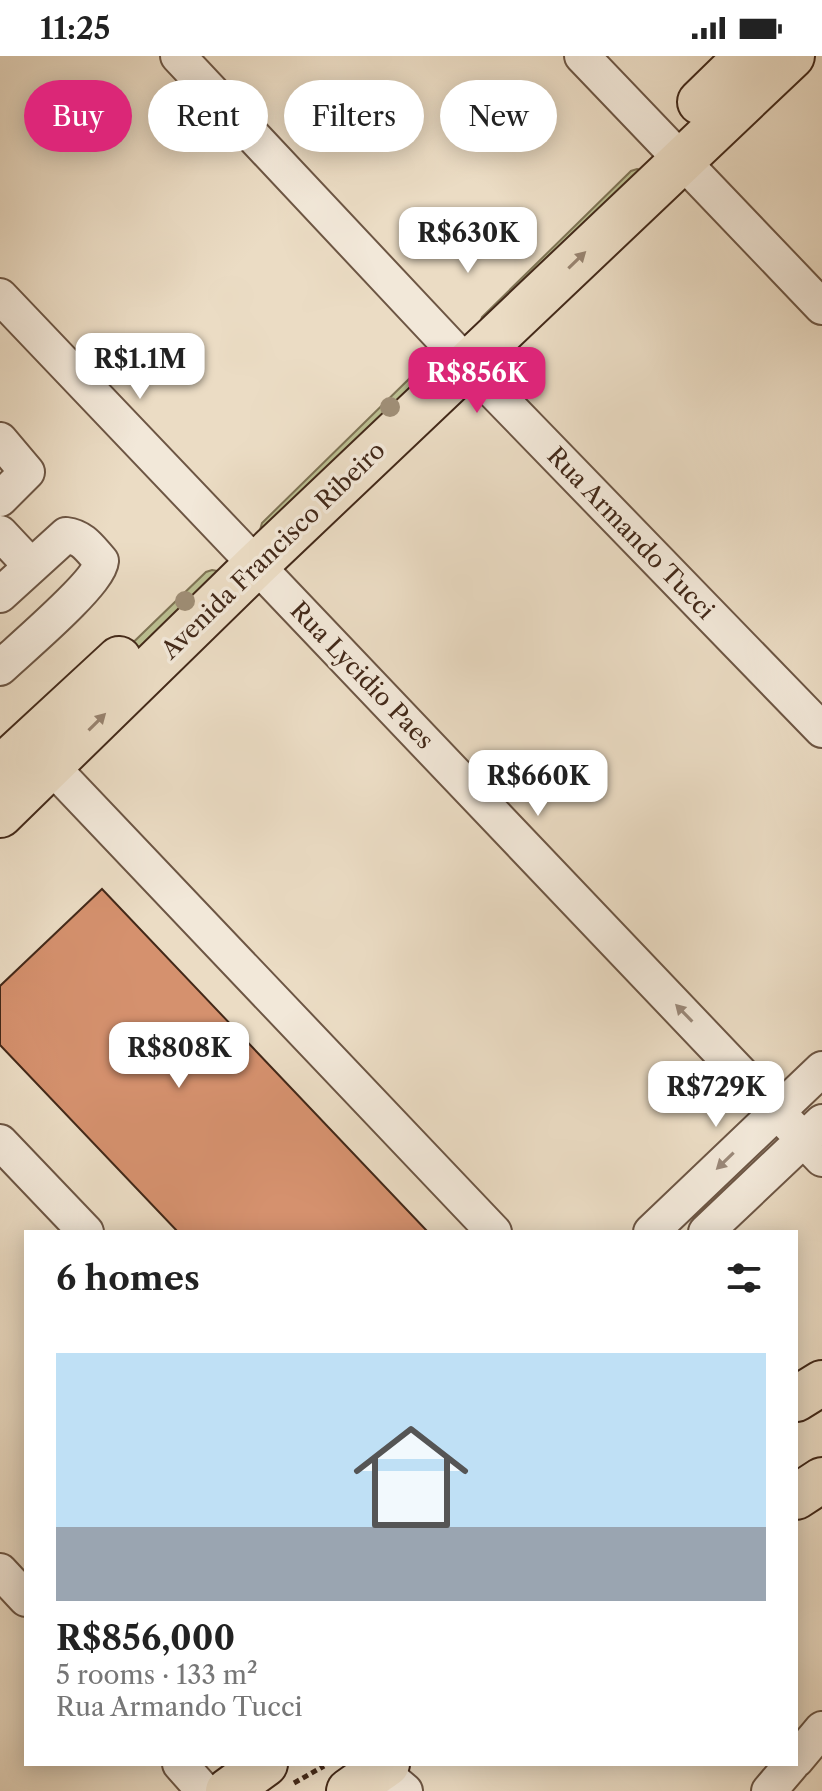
<!DOCTYPE html>
<meta charset="utf-8">
<style>
body{margin:0;font-family:"Libre Caslon Text",serif;background:#f6f6f6;color:#222;height:100vh;display:flex;flex-direction:column;font-size:30px;white-space:nowrap}
*{box-sizing:border-box;margin:0}
p{font-size:26px;color:#767676}
.icon{flex:none;width:44px;height:44px;fill:none;stroke:currentColor;stroke-width:2;stroke-linecap:round;stroke-linejoin:round}
.map{position:relative;flex:1;overflow:hidden}
.panel{position:absolute;left:24px;top:1174px;width:774px;height:536px;display:flex;flex-direction:column;background:#fff;border-radius:0px;box-shadow:0 4px 20px #0003}
.panel>*{flex:none}
.guide{position:absolute;left:24px;top:24px;width:774px;height:72px;display:flex;gap:16px}
.price{position:absolute;translate:-50% -68px;padding:0 18px;border-radius:16px;background:#fff;color:#222;font-size:26px;line-height:52px;filter:drop-shadow(0 2px 4px #0008)}
.price::after{content:'';position:absolute;left:50%;top:48px;width:24px;height:18px;margin-left:-12px;background:inherit;clip-path:polygon(0 0,100% 0,50% 100%)}
.price.selected{background:#db2777;color:#fff}
ul{padding:0;list-style:none}
li{display:grid;align-content:center;gap:16px;height:424px;padding:0 32px}
li span{display:grid;place-items:center;height:248px;border-radius:0px;color:#555}
li>.icon{margin-inline-start:auto}
span .icon{width:144px;height:144px;fill:#fffc;stroke-width:1}
li b{font-size:34px}
h2{display:flex;justify-content:space-between;align-items:center;height:96px;padding:0 32px;font-size:34px}
.pill{padding:0 28px;border-radius:36px;background:#fff;box-shadow:0 4px 20px #0003;font-size:28px;line-height:72px}
.pill.selected{background:#db2777;color:#fff}
.status{display:flex;justify-content:space-between;align-items:center;height:56px;padding:0 40px;background:#fff;direction:ltr}
.status svg{height:22px;fill:currentColor}
.map>svg:first-child{display:block}
</style>
<div class="status"><b>11:25</b><svg viewBox="0 0 49 12"><path d="M0 12V9h3v3zM5 12V6h3v6zM10 12V3h3v9zM15 12V0h3v12zM26 1h20v11H26zM47 4h2v5h-2z"/></svg></div>
<div class="map">
<svg width="822" height="1735" viewBox="0 0 822 1735">
<rect width="100%" height="100%" fill="#ebdcc4"/>
<filter id="stains"><feTurbulence type="fractalNoise" baseFrequency=".0025" numOctaves="4"/><feColorMatrix values="0 0 0 0 .2 0 0 0 0 .09 0 0 0 0 .02 0 0 0 .5 -.17"/></filter>
<radialGradient id="worn" r=".72"><stop offset=".6" stop-color="#630" stop-opacity="0"/><stop offset="1" stop-color="#630" stop-opacity=".3"/></radialGradient>
<path fill="#bbbf91" stroke="#7f7455" stroke-width="2" d="M637,113l7,2 -164,152 2,-6 149,-146z
M417,320l6,1 -161,160 -2,-7 2,-7 148,-145z
M212,514l6,1 1,14 -163,132 150,-145z"/>
<path fill="#d5916e" stroke="#432919" stroke-width="2" d="M102,833l326,343h-250l-178,-187v-59z"/>
<g fill="none" stroke-linecap="round" stroke-linejoin="round">
<g stroke="#6d5644" stroke-width="38">
<path id="minor" d="M178,0l289,308 355,366
M582,0l240,251
M0,240l822,863
M0,384l27,32 -27,27
M0,477l31,33
M0,539l66,-60c17,2 24,14 35,26 -2,22 -81,88 -101,107
M34,692l460,484
M0,1086l86,90
M651,1176l171,-163
M706,1176l116,-110
M0,1515l26,28
M796,1704l26,-31
M180,1708l24,27
M379,1713l26,22
M769,1735l23,-27"/>
</g>
<g stroke="#432919" stroke-width="48">
<path id="major" d="M700,46l47,-46
M0,713l119,-110
M0,759l256,-250 536,-509
M796,1343l26,-16
M796,1441l26,-17
M228,1735l37,-27
M349,1735l38,-27"/>
</g>
<path stroke="#432919" stroke-width="5" stroke-dasharray="6 4" stroke-linecap="butt" d="M294,1727l30,-17"/>
<use href="#minor" stroke="#f2e8d9" stroke-width="34"/>
<use href="#major" stroke="#ebdcc4" stroke-width="44"/>
</g>
<g fill="#9f8e76">
<circle cx="390" cy="351" r="10"/>
<circle cx="185" cy="545" r="10"/>
</g>
<defs><path id="oneway-solid" d="M-6-.8H1V-3.2L6.5 0L1 3.2V.8H-6Z" transform="scale(2)"/></defs>
<g fill="#97826e">
<use href="#oneway-solid" transform="translate(577 204) rotate(-44)"/>
<use href="#oneway-solid" transform="translate(97 666) rotate(-45)"/>
</g>
<g fill="#9a8879">
<use href="#oneway-solid" transform="translate(684 957) rotate(-134)"/>
<use href="#oneway-solid" transform="translate(725 1105) rotate(136)"/>
</g>
<g text-anchor="middle" dominant-baseline="central" stroke-width="7" stroke-linejoin="round" paint-order="stroke">
<g font-size="24" fill="#432919" stroke="#f2e8d9">
<text transform="translate(631 477) rotate(46)">Rua Armando Tucci</text>
<text transform="translate(273 494) rotate(-44)">Avenida Francisco Ribeiro</text>
<text transform="translate(362 619) rotate(46)">Rua Lycidio Paes</text>
</g>
</g>
<rect width="100%" height="100%" filter="url(#stains)"/>
<rect width="100%" height="100%" fill="url(#worn)"/>
</svg>
<b class="price" style="left:468px;top:219px">R$630K</b>
<b class="price" style="left:140px;top:345px">R$1.1M</b>
<b class="price selected" style="left:477px;top:359px">R$856K</b>
<b class="price" style="left:538px;top:762px">R$660K</b>
<b class="price" style="left:179px;top:1034px">R$808K</b>
<b class="price" style="left:716px;top:1073px">R$729K</b>
<div class="guide">
<a class="pill selected">Buy</a>
<a class="pill">Rent</a>
<a class="pill">Filters</a>
<a class="pill">New</a>
</div>
<section class="panel">
<h2>6 homes<svg class="icon" aria-label="filters" viewBox="0 0 24 24"><path d="M4 7h16M4 17h16"/><circle cx="9" cy="7" r="2"/><circle cx="15" cy="17" r="2"/></svg></h2>
<ul>
<li><span style="background:linear-gradient(#bfe0f5 70%,#9aa5b1 0)"><svg class="icon" aria-label="home" viewBox="0 0 24 24"><path d="M3 11l9-7 9 7M6 9v11h12V9"/></svg></span><div><b>R$856,000</b><p>5 rooms · 133 m²</p><p>Rua Armando Tucci</p></div></li>
</ul>
</section>
</div>
